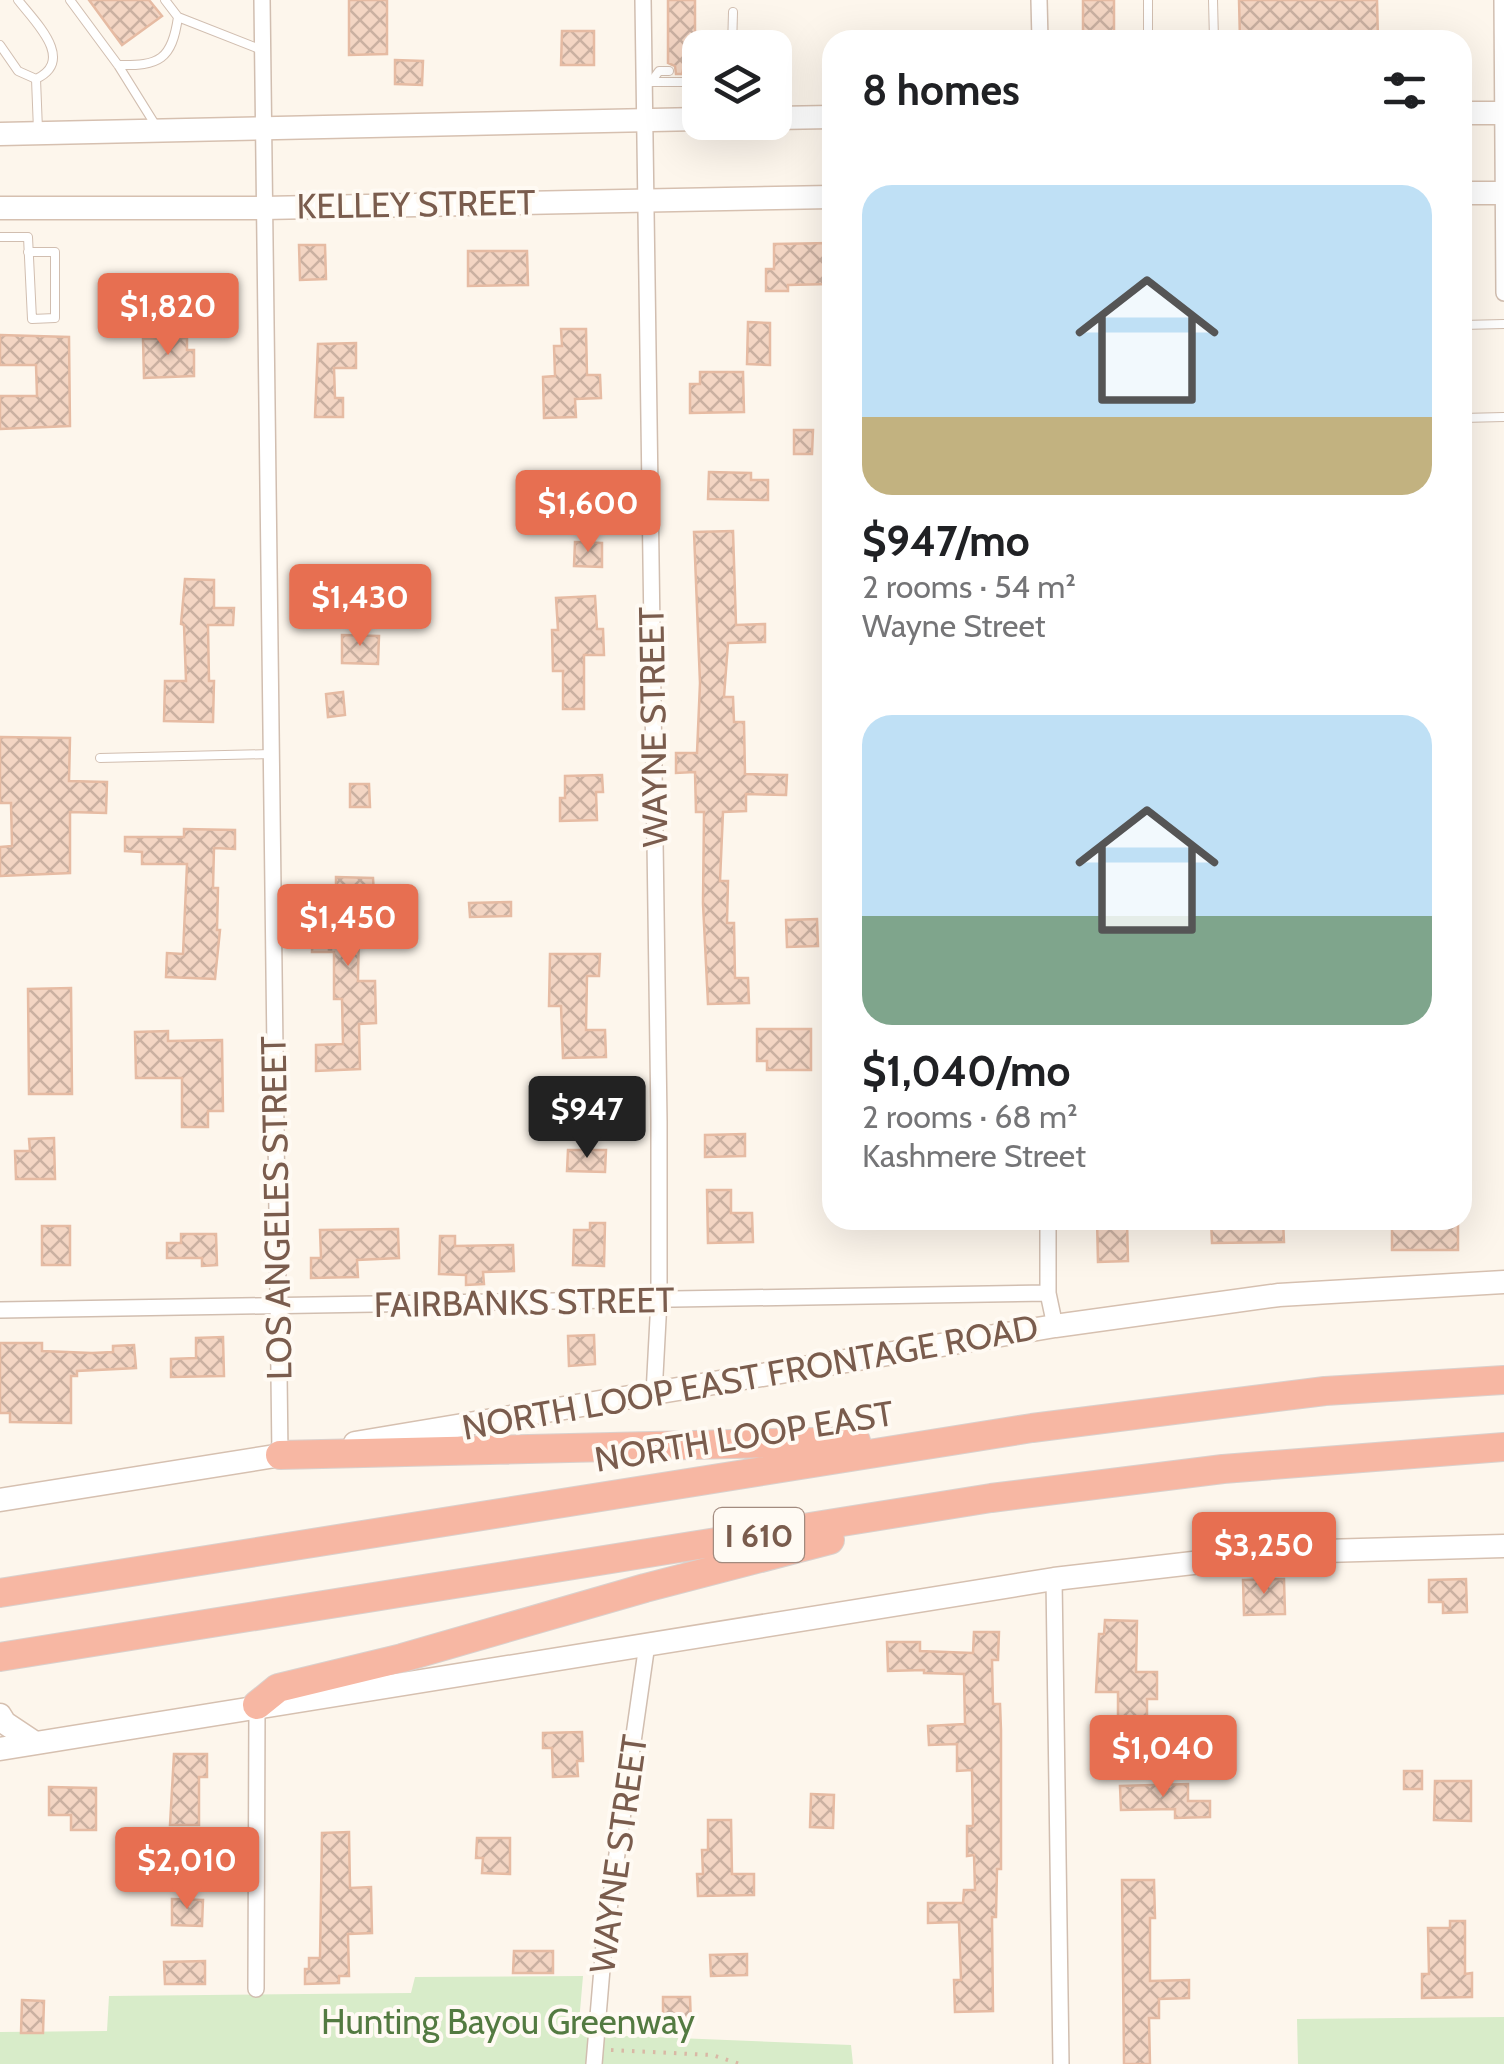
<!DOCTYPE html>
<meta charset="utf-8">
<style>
body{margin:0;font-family:Cabin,sans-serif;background:#f6f6f6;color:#202124;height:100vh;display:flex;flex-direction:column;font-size:38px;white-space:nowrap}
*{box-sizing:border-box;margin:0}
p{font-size:32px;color:#757577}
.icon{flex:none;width:55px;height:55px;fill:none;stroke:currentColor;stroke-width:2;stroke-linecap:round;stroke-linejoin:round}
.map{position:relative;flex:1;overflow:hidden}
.details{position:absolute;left:822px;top:30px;width:650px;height:1200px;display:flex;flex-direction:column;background:#fff;border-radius:30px;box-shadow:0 10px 40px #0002}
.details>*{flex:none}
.fabs{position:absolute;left:682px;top:30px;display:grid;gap:20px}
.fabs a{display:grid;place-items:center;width:110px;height:110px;border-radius:20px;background:#fff;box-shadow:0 10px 40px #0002;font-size:50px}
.price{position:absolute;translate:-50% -85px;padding:0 22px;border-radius:10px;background:#e76f51;color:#fff;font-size:32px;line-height:65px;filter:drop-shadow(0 2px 5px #0008)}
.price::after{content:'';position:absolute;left:50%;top:60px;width:30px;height:22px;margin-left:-15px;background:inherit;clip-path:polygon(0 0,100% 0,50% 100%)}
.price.on{background:#222;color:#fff}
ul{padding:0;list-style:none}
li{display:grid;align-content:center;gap:20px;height:530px;padding:0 40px}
li span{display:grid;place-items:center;height:310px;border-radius:30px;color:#555}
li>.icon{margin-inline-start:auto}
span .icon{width:180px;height:180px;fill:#fffc;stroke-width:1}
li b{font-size:42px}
h2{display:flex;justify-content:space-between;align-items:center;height:120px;padding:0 40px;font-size:42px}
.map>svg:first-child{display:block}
</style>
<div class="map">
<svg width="1504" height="2064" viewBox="0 0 1504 2064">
<defs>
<pattern id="building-cross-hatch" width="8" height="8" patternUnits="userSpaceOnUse" patternTransform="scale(2.5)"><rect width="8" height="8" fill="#f3d5c3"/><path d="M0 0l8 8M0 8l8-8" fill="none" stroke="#cab0a1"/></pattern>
</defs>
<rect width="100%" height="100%" fill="#fdf6ec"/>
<path fill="#d8ecc9" d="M583,1976l-5,58 273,11 2,19h-853v-32l107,-1 2,-35 302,-3 4,-16z
M1504,2017v47h-206l-1,-45z"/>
<path fill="url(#building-cross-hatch)" stroke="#e6bba3" stroke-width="2.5" d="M89,0h60l13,16 -40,29z
M349,0h38v54l-38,1z
M668,0h27v63l-11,3 -2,8h-6l-1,-8 -7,-3z
M1083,0h31v38h-31z
M1239,0h138l1,40h-138z
M562,31h32v34h-33z
M395,60l28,1 -1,24 -27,-1z
M830,243v41l-42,1v6h-22v-22h8v-25z
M299,245h26l1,34 -26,1z
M468,251h59l1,34 -60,1z
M748,322l22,1v42l-23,-1z
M561,329h25l1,46h13l1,23 -26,1 1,18 -32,1 -1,-41 12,-1 -1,-30h8z
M0,335l69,2 1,89 -70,3v-33h37l-1,-31h-36z
M187,338v12h7v26l-50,2 -1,-39z
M356,343v25h-22l1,30h8v19h-28l3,-73z
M700,372h43l1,40 -54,1v-29h10z
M794,430h19l-1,24h-18z
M709,472l42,1v7h17v20l-60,-1z
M549,481h24v36l-25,-1z
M733,531l3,94 29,-1v18l-37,1 -4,54h9l1,25h10l1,52 42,1 -1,20 -40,-1v17l-23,1 -3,69h8l-1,42h7l1,55h13l1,25 -41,1 -5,-100 1,-92h-8l-1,-40 -19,1v-20h21l3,-70 -6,-151z
M575,542l27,1v24l-28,-1z
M185,579l29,1v28h20l-1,17h-25l1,56h5l-1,41 -49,-1 1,-40h21l-2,-56 -3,-1z
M355,585v29h-21l-1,-28z
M595,596l2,33h6l1,26h-20v54h-21v-38h-10l-1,-41h6l-2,-32z
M342,635l37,1 -1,28 -36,-1z
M343,692l2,23 -17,2 -2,-23z
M0,737l70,1 -1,43 38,1 -1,31 -36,-1v61l-70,3v-29l12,-1 -1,-43h-11z
M602,775l1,17h-7l1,28 -37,1v-23h5v-22z
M350,784h19l1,23h-20z
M184,829l51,1v19l-21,-1 -1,40h5l-1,42h3l-5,49 -49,-2 1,-24 16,1 4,-90h-45v-12l-17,-1v-14h59z
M336,877l37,1 3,47h-17l-1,56h17l1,42 -17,1 1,45 -44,2v-26l27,-1 -1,-45h-8v-47h-22l1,-24 18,1v-32h5z
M511,902v14l-41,1 -1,-14z
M817,919l1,27 -31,1 -1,-27z
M550,954h50l-1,22h-12l-1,54h19l1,27 -43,1 -2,-52h-12z
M71,988l1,106h-43l-1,-105z
M757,1029h54v41h-44v-9h-10z
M168,1031v10l54,-1 1,71h-15v16h-26v-49h-46l-1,-46z
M745,1134v22l-40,1v-22z
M54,1138l1,41h-39l-1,-28h15l-1,-12z
M568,1150h38l-1,22 -38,-1z
M707,1190h24v23h21l1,29 -45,1z
M1097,1220h30l1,41 -30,1z
M1211,1220h72l1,22 -72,1z
M1392,1220h66v30h-66z
M590,1223h15l-1,43 -31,-1 1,-35h16z
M42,1226h28v39h-28z
M398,1229l1,29 -42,2 1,17 -47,1v-20h10l-1,-28z
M181,1234h35l1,31 -15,1v-8h-35v-15h14z
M440,1236h15v10l58,-1 1,26 -31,1 1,12 -18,1v-10l-27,-1z
M594,1335l1,29 -26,2 -1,-30z
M223,1337l1,39 -53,1v-18l25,-1v-20z
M0,1343h42v8l50,2 21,-1v-6l21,-1 2,23 -59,3v5h-6v47l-61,-1v-9h-10z
M1284,1579l1,35 -41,1 -1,-35z
M1466,1579l1,33 -24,1v-11h-14v-22z
M1105,1620l32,1 -1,51h21v27h-10v22h-29v-29h-22l3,-58h5z
M974,1632h25l-1,28h-6l1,44h7l1,26v139h-4l-1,48h-4l1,94 -38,1 -1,-32h7l-2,-58 -31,1v-20h35l1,-13h11l-1,-35 -7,1v-30h6l-1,-56 -15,1v-27l-28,1 -1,-19 37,-2 -1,-50 -40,-1v-3l-36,1 -1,-29h33v9l53,2z
M582,1732l1,29h-6l1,15 -25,1 -1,-29h-9v-15z
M174,1754h33v23h-8v48h-29z
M1404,1771h18v18h-18z
M1435,1781h36v40l-37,-1z
M1188,1784v17h22v16l-35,1v-9l-54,1 -1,-24z
M49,1787l47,1v42h-25v-15h-22z
M811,1794l23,1 -1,33 -23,-1z
M708,1820h23l1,54h22v21l-56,1 -1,-22h6l-1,-24h6z
M349,1832l1,56 21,-1 1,46 -24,1 1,42h-10v7l-34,1v-15h4v-11h11l2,-125z
M477,1838h33v36l-28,-1 1,-15h-7z
M1122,1880h32l1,38h-5v63l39,-1v18l-30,1v19h-10l1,46h-26z
M172,1899l31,1 -1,26 -30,-1z
M1450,1921h15v53l7,-1v24l-50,1v-24h7l-1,-46h22z
M514,1951h39v22h-40z
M747,1954v21l-36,1 -1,-21z
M205,1961v23h-40l-1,-22z
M663,1997h27l1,27 -28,1z
M22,2000l22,1 -1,32h-22z"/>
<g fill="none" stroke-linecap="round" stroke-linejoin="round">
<g stroke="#d1beb0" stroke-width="10">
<path id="service" d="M18,0c17,22 58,60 18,79
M70,0l48,65 38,61
M1148,0v40
M1213,0l1,40
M178,17l84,33
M0,45l18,26 18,8
M732,48l1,-36
M118,65c41,1 54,-5 60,-48l-13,-17
M689,71l11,2
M36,79l2,51
M644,82h56
M651,82l8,-11h10
M0,237h28l4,82 23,-1v-66h-27
M1462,325l42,-1
M1462,418l42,-1
M100,758l170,-4"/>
</g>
<g stroke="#d1beb0" stroke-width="18">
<path id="minor" d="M262,0l18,1455
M643,0l16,1121v179l-5,94
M1039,0l1,40
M1502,0l2,293
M1048,1220v73l7,33
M0,1310l1048,-17
M1054,1579l7,485
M256,1989l1,-284
M594,2064l10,-119 43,-301"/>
</g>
<g stroke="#d6c0b0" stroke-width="25">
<path id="secondary" d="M1462,113h42
M775,118l57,-1
M0,134l700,-15
M1462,193h42
M0,208h263l569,-11
M355,1443l700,-117 224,-31 225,-13
M0,1500l294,-47
M0,1715l5,8 30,20
M0,1749l1054,-170 234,-27 216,-6"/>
</g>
<g stroke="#dad1cd" stroke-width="30">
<path id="motorway" d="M280,1455l576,-14
M0,1593l1032,-165 293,-37 179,-11
M0,1657l991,-159 232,-29 281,-22
M257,1705l21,-17 124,-30 243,-70 185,-48"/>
</g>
<path stroke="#d9b8a5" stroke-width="4" stroke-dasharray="2.5 8" stroke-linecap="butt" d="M611,2050l101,5 28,9"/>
<use href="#service" stroke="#fff" stroke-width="8"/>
<use href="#minor" stroke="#fff" stroke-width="15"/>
<use href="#secondary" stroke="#fff" stroke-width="22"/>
<use href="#motorway" stroke="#f7b7a3" stroke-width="28"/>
</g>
<g text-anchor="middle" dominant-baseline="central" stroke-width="8" stroke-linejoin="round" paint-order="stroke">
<rect fill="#fffaf3" stroke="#a28b7f" stroke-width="2.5" x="714" y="1508" width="90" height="54" rx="8"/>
<g font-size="32" font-weight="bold" fill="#7a5c4d">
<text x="759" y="1535">I 610</text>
</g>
<g font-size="35" fill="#7a5c4d" stroke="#fffaf3">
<text transform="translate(416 204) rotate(-1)">KELLEY STREET</text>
<text transform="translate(653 727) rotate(-91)">WAYNE STREET</text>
<text transform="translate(276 1208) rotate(-91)">LOS ANGELES STREET</text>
<text transform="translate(524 1302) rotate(-1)">FAIRBANKS STREET</text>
<text transform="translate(750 1377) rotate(-10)">NORTH LOOP EAST FRONTAGE ROAD</text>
<text transform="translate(744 1436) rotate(-9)">NORTH LOOP EAST</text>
<text transform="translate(618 1854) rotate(-82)">WAYNE STREET</text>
</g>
<g font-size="35" fill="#537a41" stroke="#fffaf3">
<text x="508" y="2021">Hunting Bayou Greenway</text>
</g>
</g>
</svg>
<div class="fabs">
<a><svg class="icon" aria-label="layers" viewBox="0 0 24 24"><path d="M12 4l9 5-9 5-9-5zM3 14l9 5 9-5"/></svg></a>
</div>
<b class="price" style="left:168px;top:358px">$1,820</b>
<b class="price" style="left:588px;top:555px">$1,600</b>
<b class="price" style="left:360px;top:649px">$1,430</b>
<b class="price" style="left:348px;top:969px">$1,450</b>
<b class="price on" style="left:587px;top:1161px">$947</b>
<b class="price" style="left:1264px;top:1597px">$3,250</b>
<b class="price" style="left:1163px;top:1800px">$1,040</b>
<b class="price" style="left:187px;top:1912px">$2,010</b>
<section class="details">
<h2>8 homes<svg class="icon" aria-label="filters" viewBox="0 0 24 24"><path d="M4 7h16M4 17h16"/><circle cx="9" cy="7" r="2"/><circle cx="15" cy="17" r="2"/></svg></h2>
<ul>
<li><span style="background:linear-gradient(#bfe0f5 75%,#c2b280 0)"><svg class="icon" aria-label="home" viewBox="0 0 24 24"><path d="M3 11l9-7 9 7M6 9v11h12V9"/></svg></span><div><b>$947/mo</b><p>2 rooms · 54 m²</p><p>Wayne Street</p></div></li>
<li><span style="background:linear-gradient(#bfe0f5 65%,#7fa58c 0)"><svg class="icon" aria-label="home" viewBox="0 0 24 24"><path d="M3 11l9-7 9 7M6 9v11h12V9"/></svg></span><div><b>$1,040/mo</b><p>2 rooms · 68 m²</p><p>Kashmere Street</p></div></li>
</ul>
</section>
</div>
